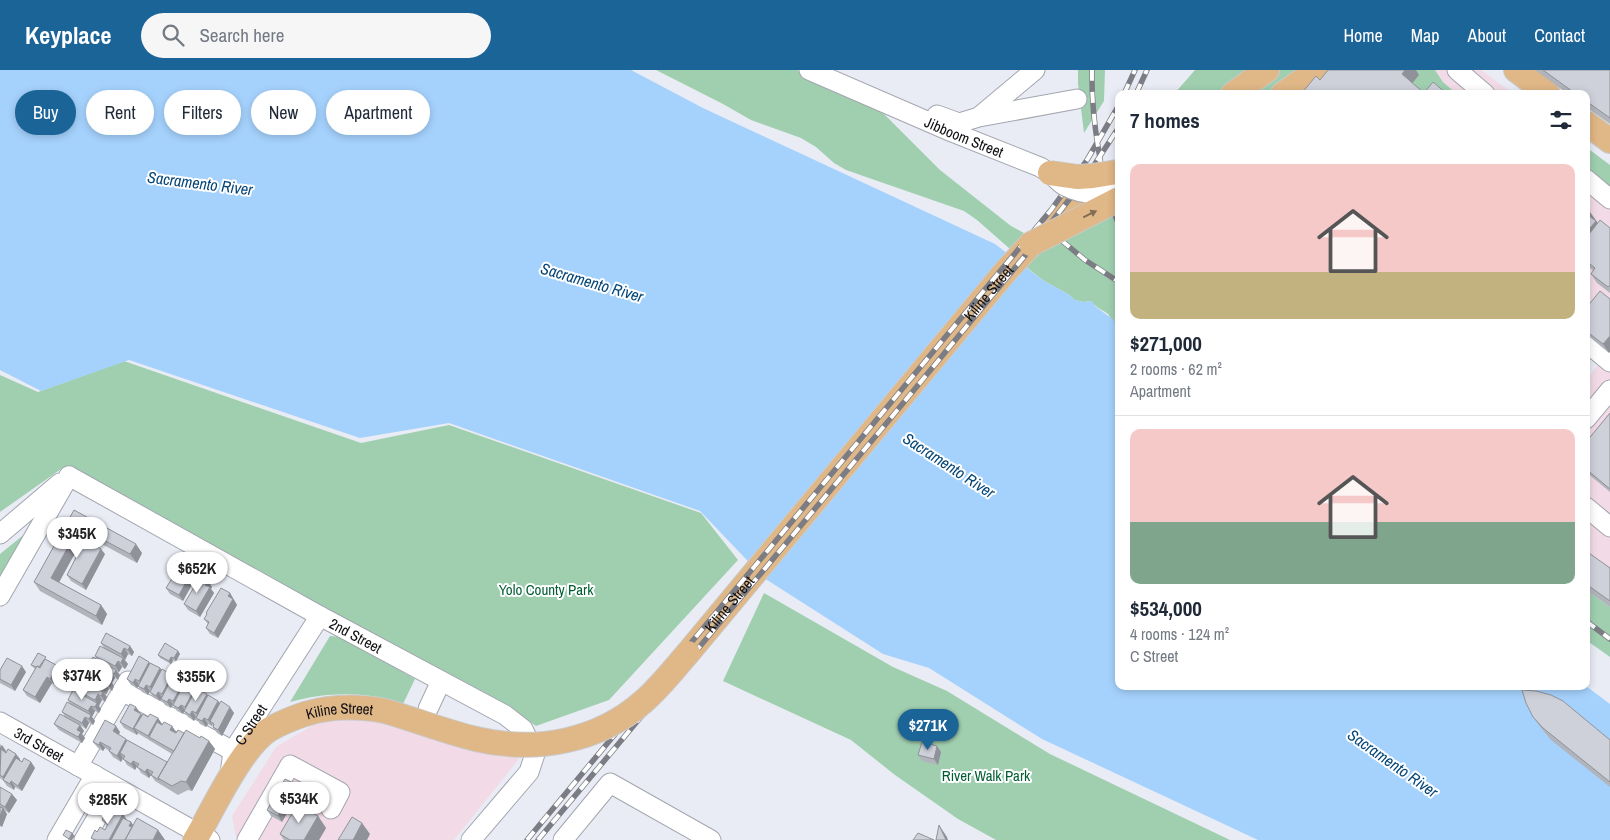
<!DOCTYPE html>
<meta charset="utf-8">
<style>
body{margin:0;font-family:"Archivo Narrow",sans-serif;background:#f6f6f7;color:#1f2937;height:100vh;display:flex;flex-direction:column;font-size:19px;white-space:nowrap}
*{box-sizing:border-box;margin:0}
p{font-size:16px;color:#747a83}
.icon{flex:none;width:28px;height:28px;fill:none;stroke:currentColor;stroke-width:2;stroke-linecap:round;stroke-linejoin:round}
.map{position:relative;flex:1;overflow:hidden}
.panel{position:absolute;left:1115px;top:20px;width:475px;height:600px;display:flex;flex-direction:column;background:#fff;border-radius:10px;box-shadow:0 2px 8px #0003}
.panel>*{flex:none}
.banner{position:absolute;left:15px;top:20px;width:475px;height:45px;display:flex;gap:10px}
.price{position:absolute;translate:-50% -42px;padding:0 11px;border-radius:18px;background:#fff;color:#222;font-size:16px;line-height:32px;filter:drop-shadow(0 1px 2px #0008)}
.price::after{content:'';position:absolute;left:50%;top:30px;width:15px;height:11px;margin-left:-8px;background:inherit;clip-path:polygon(0 0,100% 0,50% 100%)}
.price.current{background:#1b6498;color:#fff}
ul{padding:0;list-style:none}
li{display:grid;align-content:center;gap:10px;height:265px;padding:0 15px}
li+li{border-top:1px solid #e0e1e3}
li span{display:grid;place-items:center;height:155px;border-radius:10px;color:#555}
li>.icon{margin-inline-start:auto}
span .icon{width:90px;height:90px;fill:#fffc;stroke-width:1}
li b{font-size:21px}
h2{display:flex;justify-content:space-between;align-items:center;height:60px;padding:0 15px;font-size:21px}
.chip{padding:0 18px;border-radius:22px;background:#fff;box-shadow:0 2px 8px #0003;font-size:18px;line-height:45px}
.chip.current{background:#1b6498;color:#fff}
header{display:flex;align-items:center;gap:30px;box-sizing:border-box;height:70px;padding:0 25px;background:#1b6498;color:#fff}
header strong{font-size:24px}
nav{display:flex;gap:28px;margin-inline-start:auto;font-size:18px}
.search{width:350px;height:45px;background:#f6f6f7;display:flex;align-items:center;gap:12px;box-sizing:border-box;padding:0 18px;border-radius:28px;color:#747a83;font-size:19px}
.map>svg:first-child{display:block}
</style>
<header>
<strong>Keyplace</strong>
<div class="search"><svg class="icon" aria-label="search" viewBox="0 0 24 24"><circle cx="10" cy="10" r="6"/><path d="M15 15l6 6"/></svg>Search here</div>
<nav><a>Home</a><a>Map</a><a>About</a><a>Contact</a></nav>
</header>
<div class="map">
<svg width="1610" height="770" viewBox="0 0 1610 770">
<rect width="100%" height="100%" fill="#e9ecf5"/>
<path fill="#f2dbe6" d="M1435,0h46l33,24h-57l-14,-12z
M1586,98l24,19v420l-24,-17v-210l14,-17 -14,-11z
M359,647l98,27 49,8 13,7 -65,81h-213l-5,-2 -4,-22 44,-69 37,-22z"/>
<path fill="#a0cfb0" d="M656,0h141l67,28 19,15 57,57 71,56 13,7 -14,16 -33,-29 -13,-9 -118,-41 -12,-7 -18,-16 -15,-9 -50,-18 -28,-16z
M1078,0h27l-1,31 -20,32 -6,-49z
M1195,0h240l8,12 14,12h-283z
M1586,77l24,18v22l-24,-19z
M1119,88v174c-7,-4 -6,-12 -11,-18 -5,-4 -12,-6 -17,-13l-7,1 -9,-2 -7,-6 -24,-13 -19,-15z
M124,291l237,82 88,-18 252,88 37,47 -129,140 -73,26 -32,-22 -440,-237 -64,45v-137l38,17z
M37,454l-37,52v-22z
M1586,520l24,17v50l-24,-17z
M764,523l129,74 54,24 103,63 180,86h-234l-38,-21 -63,-44 -44,-35 -128,-59z
M330,566l12,1 73,42 -12,25c-37,-13 -76,-12 -113,-2z"/>
<path fill="#a5d2fd" d="M0,0h631l72,38 292,136 49,37 24,13 7,6 9,2 7,-1 5,6 18,13 1,9 4,3v354h467l24,18v136h-352l-216,-101 -113,-71 -46,-14 -119,-76 -64,-67 -251,-88 -89,15 -231,-78 -88,31 -41,-21z"/>
<g fill="none" stroke-linecap="round" stroke-linejoin="round">
<g stroke="#a3a6af" stroke-width="21">
<g id="minor">
<path id="s1" d="M809,0l143,62 88,35 10,6"/>
<path d="M1457,0l28,24"/>
<path d="M937,45l22,8 20,-6 98,-18"/>
<path d="M980,46l55,-46"/>
<path d="M1586,109l24,20"/>
<path d="M1586,272l24,20"/>
<path d="M1586,349l24,-29"/>
<path id="s2" d="M69,406l251,140 185,99 18,14 12,25 -6,18 -58,68"/>
<path d="M1586,437l24,20"/>
<path d="M0,464l60,-51"/>
<path d="M0,526l69,-120"/>
<path d="M122,621l111,60"/>
<path d="M428,639l13,-28"/>
<path id="s3" d="M0,652l210,118"/>
<path d="M78,696l50,-85"/>
<path id="s4" d="M230,704l3,-23 87,-135"/>
<path d="M57,770l38,-65"/>
<path d="M84,770l31,-53"/>
<path d="M247,770l43,-75 50,27 -9,17"/>
<path d="M563,770l47,-57 101,57"/>
</g>
</g>
<g stroke="#cacacb" stroke-width="26">
<g id="major">
<path d="M1516,0l32,24"/>
<path d="M1233,24l34,-24"/>
<path d="M1283,24l34,-24"/>
<path d="M1586,53l24,18"/>
<path d="M1056,152l14,-16 7,-14"/>
<path id="s5" d="M688,583l317,-381 26,-28"/>
<path id="s6" d="M195,770c18,-30 46,-93 75,-111 11,-6 23,-11 35,-15 26,-8 54,-8 80,-3"/>
</g>
</g>
<use href="#minor" stroke="#fff" stroke-width="19"/>
<use href="#major" stroke="#e0b786" stroke-width="24"/>
<g stroke="#7c7d84" stroke-width="5.5">
<path id="rail" d="M1092,0c-1,45 9,114 27,155
M1124,24l11,-24
M1136,24l11,-24
M1061,170l24,20 34,22
M1586,551l24,18
M527,770l524,-630 36,-50 32,-55
M538,770l352,-421 143,-173 52,-67 34,-52"/>
</g>
<use href="#rail" stroke="#fff" stroke-width="4" stroke-dasharray="11" stroke-linecap="butt"/>
<g stroke="#a3a6af" stroke-width="21" stroke-linecap="butt">
<path id="minor-bridge" d="M1050,103c5,4 9,10 15,13 16,9 36,9 54,6"/>
</g>
<g stroke="#cacacb" stroke-width="26" stroke-linecap="butt">
<path id="major-bridge" d="M1050,103l28,4 15,-1 24,-4
M1031,174l88,-45
M385,641c31,9 61,21 91,28 59,14 122,3 168,-38 17,-15 30,-32 44,-48"/>
</g>
<use href="#minor-bridge" stroke="#fff" stroke-width="19"/>
<use href="#major-bridge" stroke="#e0b786" stroke-width="24"/>
</g>
<path fill="#b1b4bb" d="M1535,0h75v54l-24,-17v-13h-18z
M1586,138l12,15 12,5v65l-13,-10 -6,-9 3,-3 -8,-6z
M1586,238l23,45 -23,-19z
M1610,343v79l-24,-20v-30z
M74,440l68,43 -5,10 -52,-28 -26,47 42,23 6,9 -5,11 -62,-34 -6,-9z
M1586,481l24,17v39l-24,-17z
M105,484l-19,36 -15,-9 -4,-6z
M183,502l8,1 4,6 -12,22 -13,-7 -4,-6z
M208,511l4,6 -1,2 3,4 -14,24 -12,-7 -4,-6z
M230,523l7,12 -19,33 -8,-4 -4,-6 2,-4 -4,-5 3,-4 -1,-2z
M101,573l29,3 4,6 -2,4 -4,-2 -3,6 -1,-1 4,5 -3,5 -3,-2 -3,5h-1l2,3 -2,5 -3,-2 -3,5 2,3 -2,5 -3,-2 -4,5 2,3 -2,5 -3,-2 -4,5 3,4 -2,4 -4,-2 -3,6 3,4 -2,4 -4,-2 -3,6 -6,-4 4,6 -2,3 3,4 -3,5 -23,-13 -5,-6 12,-6 -4,-6 8,-8 -2,-4 9,-8 -3,-3 10,-8 -2,-3 7,-9 -2,-2 10,-8 -2,-3 9,-8z
M178,581l2,3 -4,7 -3,-1 -2,4 -11,-6 -2,-3z
M48,590l14,12 -8,12 -2,-1 -12,20 -13,-7 -4,-6 12,-21 -4,-4z
M150,593l10,5 2,2 22,12 1,1 22,11 1,2 10,5 2,2 14,10 -12,23 -5,-3 -4,-6v-1l-1,-1v1l-4,-2 -2,3 -6,-3 -4,-6 1,-1h-1l-2,4 -6,-4 -4,-6 -1,3 -6,-3 -4,-6 -2,3 -6,-3 -4,-6 -1,2 -6,-3 -4,-6v-1l-2,4 -6,-3 -4,-6 -1,2 -6,-3 -4,-6z
M0,600l26,2 -11,19 -15,-8z
M136,637l6,9 16,2 4,6 -1,1 11,1 4,6 -1,1h9l25,8 6,8 -23,42 -4,-1 -10,5 -23,-14 -4,-6 -2,3 -8,-5 -4,-7 -2,4 -8,-5 -4,-7 -2,4 -8,-5 -4,-6 -4,-3 -2,3 -5,-3 -5,-6 27,-10 -1,3 8,5 40,22 5,-8 -33,-20 -1,-1 -1,2 -13,-7 -4,-6z
M1533,647l77,23v47l-59,-47 -10,-12z
M0,674l6,7 -1,1 15,7v1l2,2h9l4,6 -13,23 -7,-4 -1,3 -7,-4 -4,-6 -3,-2z
M937,676l4,6 -3,13 -16,-4 -4,-6z
M0,717l17,13 -8,13 -5,-3 3,4 -5,13 -2,-1z
M300,720l-18,32 -11,-6 -4,-6z
M106,744l21,6 4,2 2,3 25,5 7,10h-72l-2,-2 6,-6 8,-2 2,-4 -5,-6 2,-2 -2,-3z
M318,746l8,12 -7,12h-35l-4,-6z"/>
<path fill="#909299" d="M1405,0h11l3,5 -9,11 -8,-12z
M1588,139l16,23 -18,23v-42z
M1610,266v16l-1,1 -6,-9z
M79,457l6,8 -28,51 -6,-8z
M136,474l6,9 -5,10 -7,-9z
M101,479l4,5 -19,36 -4,-6z
M191,503l4,6 -12,22 -4,-6z
M208,511l4,6 -1,2 3,4 -14,24 -4,-6 9,-26z
M230,523l7,12 -19,33 -4,-5 14,-37z
M101,535l6,9 -5,11 -6,-9z
M130,576l4,6 -2,4 -4,-6z
M124,578l4,6 -3,6 -4,-6z
M178,581l2,3 -4,7 -2,-3z
M171,587l2,3 -2,4 -2,-3z
M123,588l5,6 -3,5 -4,-6z
M118,591l4,6 -3,5 -4,-6z
M149,592l4,6 -10,19 -4,-6z
M22,596l4,6 -11,19 -4,-6z
M58,596l4,6 -8,12 -4,-5z
M160,598l5,6 -11,19 -4,-6z
M116,600l4,5 -2,5 -4,-6z
M111,602l4,6 -3,5 2,3 -2,5 -4,-6 2,-4 -2,-3z
M172,605l4,6 -10,19 -4,-6z
M47,607l5,6 -12,20 -5,-6z
M135,609l4,6 -2,3 -4,-5z
M184,612l4,6 -11,19 -4,-6z
M105,613l4,6 -3,6 -4,-6z
M146,615l4,6 -2,4 -4,-6z
M195,618l4,6 -10,19 -4,-6z
M103,622l4,5 -2,5 -4,-6z
M158,622l4,5 -2,4 -4,-5z
M98,624l4,6 -3,6 -4,-6z
M207,624l4,6 -11,19 -4,-6z
M169,629l4,5 -2,4 -4,-6z
M218,631l5,6 -13,14 2,4v1l-4,-6z
M97,633l4,6 -2,4 -4,-6z
M181,635l4,5 -2,4 -5,-6z
M91,636l4,5 -3,6 3,4 -2,4 -4,-6 2,-4 -3,-4z
M136,637l4,6 -2,3 -4,-6z
M230,637l4,6 -12,23 -4,-6z
M192,641l4,6 -2,4 -4,-6z
M141,644l4,6 -11,8 4,5 -1,2 -4,-6z
M85,647l4,6 -3,6 -4,-6z
M158,648l4,6 -9,15 -4,-2 3,5 -4,-6z
M204,648l4,6 -2,3 -4,-6z
M80,655l4,6 -2,3 3,4 -3,5 -4,-6 -1,-7z
M116,656l4,6 -3,5 -4,-6z
M172,656l4,6 -2,4 -4,-6z
M126,669l4,6 -10,8 3,5 -2,4 -4,-6z
M209,671l6,8 -23,42 -6,-9z
M100,672l5,6 -2,3 -4,-6z
M2,675l4,6 -6,10v-13z
M937,676l4,6 -3,13 -4,-6z
M16,684l4,5 -13,24 -4,-6z
M133,691l4,5 -2,4 -4,-6z
M31,692l4,6 -13,23 -4,-5z
M147,699l4,6 -2,3 -4,-6z
M11,711l4,6 -1,3 -4,-6z
M295,714l5,6 -18,32 -4,-6z
M12,724l5,6 -8,13 -4,-6z
M3,738l4,6 -5,13 -2,-2v-9z
M123,744l4,6 -11,20h-7z
M318,746l8,12 -7,12h-15z
M131,752l4,6v12l-6,-14z
M362,753l8,11 -3,6h-14z
M939,755l8,12 1,3h-2z
M158,760l7,10h-12z
M72,763l3,3 -3,4h-2l-1,-1z"/>
<path fill="#ced1da" stroke="#909299" d="M1328,0h77l-3,4 22,19 9,-11 14,12h-12l-2,-2 -1,2h-131l15,-18 4,4z
M1543,0h67v48l-24,-17v-7h-10z
M1296,20l4,4h-7z
M1586,144l10,7 -10,12z
M1600,150l10,8v57l-2,2 -17,-13 4,-6 -9,-7v-23z
M1600,221l10,8v37l-7,8 -17,-13v-23z
M1610,343v76l-24,-20v-27z
M74,440l62,34 -6,10 -51,-27 -28,51 50,27 -5,11 -62,-34z
M85,470l16,9 -19,35 -15,-9z
M1586,481l24,17v33l-24,-17z
M178,499l5,3 1,-3 7,4 -12,22 -13,-7z
M200,507l8,4 -3,4 5,2 -14,24 -12,-7z
M221,518l9,5 -2,3 5,3 -19,34 -8,-5 3,-6 -5,-3 3,-5 -1,-1z
M106,563l24,13 -2,4 -4,-2 -3,6 -20,-11z
M165,573l13,8 -4,7 -3,-1 -2,4 -11,-6z
M100,576l23,12 -2,5 -3,-2 -3,5 -20,-10z
M38,583l8,4 -7,10 -2,-1 -1,1 -5,-2z
M139,586l10,6 -10,19 -4,-2 -2,4 -6,-4z
M93,587l23,13 -2,4 -3,-2 -3,6 -21,-11z
M7,588l15,8 -11,19 -11,-6v-9z
M45,589l13,7 -8,13 -3,-2 -12,20 -12,-7 14,-24 3,2z
M150,593l10,5 -10,19 -4,-2 -2,4 -6,-3z
M87,598l23,13 -2,4 -3,-2 -3,6 -20,-11z
M162,599l10,6 -10,19 -4,-2 -2,4 -6,-4z
M173,606l11,6 -11,19 -4,-2 -2,3 -6,-3z
M80,609l23,13 -2,4 -3,-2 -3,6 -21,-11z
M185,612l10,6 -10,19 -4,-2 -3,3 -5,-3z
M197,618l10,6 -11,19 -4,-2 -2,4 -6,-4z
M73,620l24,13 -2,4 -4,-1 -3,5 -20,-11z
M1522,620l14,1 15,4 12,6 47,39v42l-67,-54 -10,-11 -7,-14z
M208,625l10,6 -10,19 -4,-2 -2,3 -6,-3z
M221,631l9,6 -12,23 -5,-3 1,-3 -4,-3z
M67,632l24,13 -2,4 -4,-2 -3,6 -20,-11z
M130,634l6,3 -2,3 7,4 -8,15 -13,-7z
M60,644l20,11 -3,5 4,2 -3,5 -24,-13z
M143,644l5,3 2,-3 8,4 -10,18 -14,-8z
M105,650l11,6 -3,5 13,8 -9,17 -8,-5 2,-3 -11,-6 -1,3 -6,-3z
M157,652l5,3 2,-3 8,4 -2,4 6,3 2,-3 6,3 -10,18 -25,-14z
M186,660l14,8 1,-2 8,5 -23,41 -5,-1 -9,5 -14,-8z
M127,670l40,22 -9,16 1,2 -8,-5 2,-3 -6,-3 -2,3 -8,-5 2,-3 -6,-3 -2,3 -8,-5 2,-3 -5,-3z
M922,672l15,4 -3,13 -16,-4z
M1,679l5,4 2,-4 8,5 -13,23 -3,-2z
M16,688l6,4 2,-4 7,4 -13,24 -7,-5 -1,3 -7,-4z
M285,709l10,5 -17,32 -11,-6z
M0,717l12,7 -7,13 -5,-3z
M297,735l21,11 -14,24h-14l-10,-6z
M0,737l3,1 -3,8z
M110,737l13,7 -14,26h-13l-5,-2 4,-8 2,2 3,-5 5,3 3,-6 -6,-4 2,-4 -2,-1 1,-2 3,1z
M352,747l10,6 -9,17h-15z
M123,748l8,4 -2,4 3,1 -7,13h-14z
M137,748l21,12 -5,10h-28z
M939,755l7,15h-10z
M66,760l6,3 -3,6 -6,-4z
M918,763l16,7h-21z"/>
<defs><path id="oneway-solid" d="M-6-.8H1V-3.2L6.5 0L1 3.2V.8H-6Z" transform="scale(1.25)"/></defs>
<use fill="#826c53" href="#oneway-solid" transform="translate(1090 144) rotate(-26)"/>
<g text-anchor="middle" dominant-baseline="central" stroke-width="4" stroke-linejoin="round" paint-order="stroke">
<g font-size="15" fill="#101014" stroke="#fff">
<text stroke="none"><textPath href="#s1" startOffset="169">Jibboom Street</textPath></text>
<text stroke="none"><textPath href="#s5" startOffset="469">Kiline Street</textPath></text>
<text stroke="none"><textPath href="#s5" startOffset="64">Kiline Street</textPath></text>
<text stroke="none"><textPath href="#s2" startOffset="328">2nd Street</textPath></text>
<text stroke="none"><textPath href="#s6" startOffset="208">Kiline Street</textPath></text>
<text stroke="none"><textPath href="#s4" startOffset="55">C Street</textPath></text>
<text stroke="none"><textPath href="#s3" startOffset="45">3rd Street</textPath></text>
</g>
<g font-size="15" fill="#025d34" stroke="#fff">
<text x="546" y="519">Yolo County Park</text>
<text x="986" y="705">River Walk Park</text>
</g>
<g font-size="16" font-style="italic" fill="#054677" stroke="#fff">
<text transform="translate(200 113) rotate(7)">Sacramento River</text>
<text transform="translate(592 212) rotate(16)">Sacramento River</text>
<text transform="translate(949 395) rotate(33)">Sacramento River</text>
<text transform="translate(1393 693) rotate(35)">Sacramento River</text>
</g>
</g>
</svg>
<b class="price" style="left:77px;top:489px">$345K</b>
<b class="price" style="left:197px;top:524px">$652K</b>
<b class="price" style="left:82px;top:631px">$374K</b>
<b class="price" style="left:196px;top:632px">$355K</b>
<b class="price current" style="left:928px;top:681px">$271K</b>
<b class="price" style="left:299px;top:754px">$534K</b>
<b class="price" style="left:108px;top:755px">$285K</b>
<div class="banner">
<a class="chip current">Buy</a>
<a class="chip">Rent</a>
<a class="chip">Filters</a>
<a class="chip">New</a>
<a class="chip">Apartment</a>
</div>
<section class="panel">
<h2>7 homes<svg class="icon" aria-label="filters" viewBox="0 0 24 24"><path d="M4 7h16M4 17h16"/><circle cx="9" cy="7" r="2"/><circle cx="15" cy="17" r="2"/></svg></h2>
<ul>
<li><span style="background:linear-gradient(#f6c9c9 70%,#c2b280 0)"><svg class="icon" aria-label="home" viewBox="0 0 24 24"><path d="M3 11l9-7 9 7M6 9v11h12V9"/></svg></span><div><b>$271,000</b><p>2 rooms · 62 m²</p><p>Apartment</p></div></li>
<li><span style="background:linear-gradient(#f6c9c9 60%,#7fa58c 0)"><svg class="icon" aria-label="home" viewBox="0 0 24 24"><path d="M3 11l9-7 9 7M6 9v11h12V9"/></svg></span><div><b>$534,000</b><p>4 rooms · 124 m²</p><p>C Street</p></div></li>
</ul>
</section>
</div>
